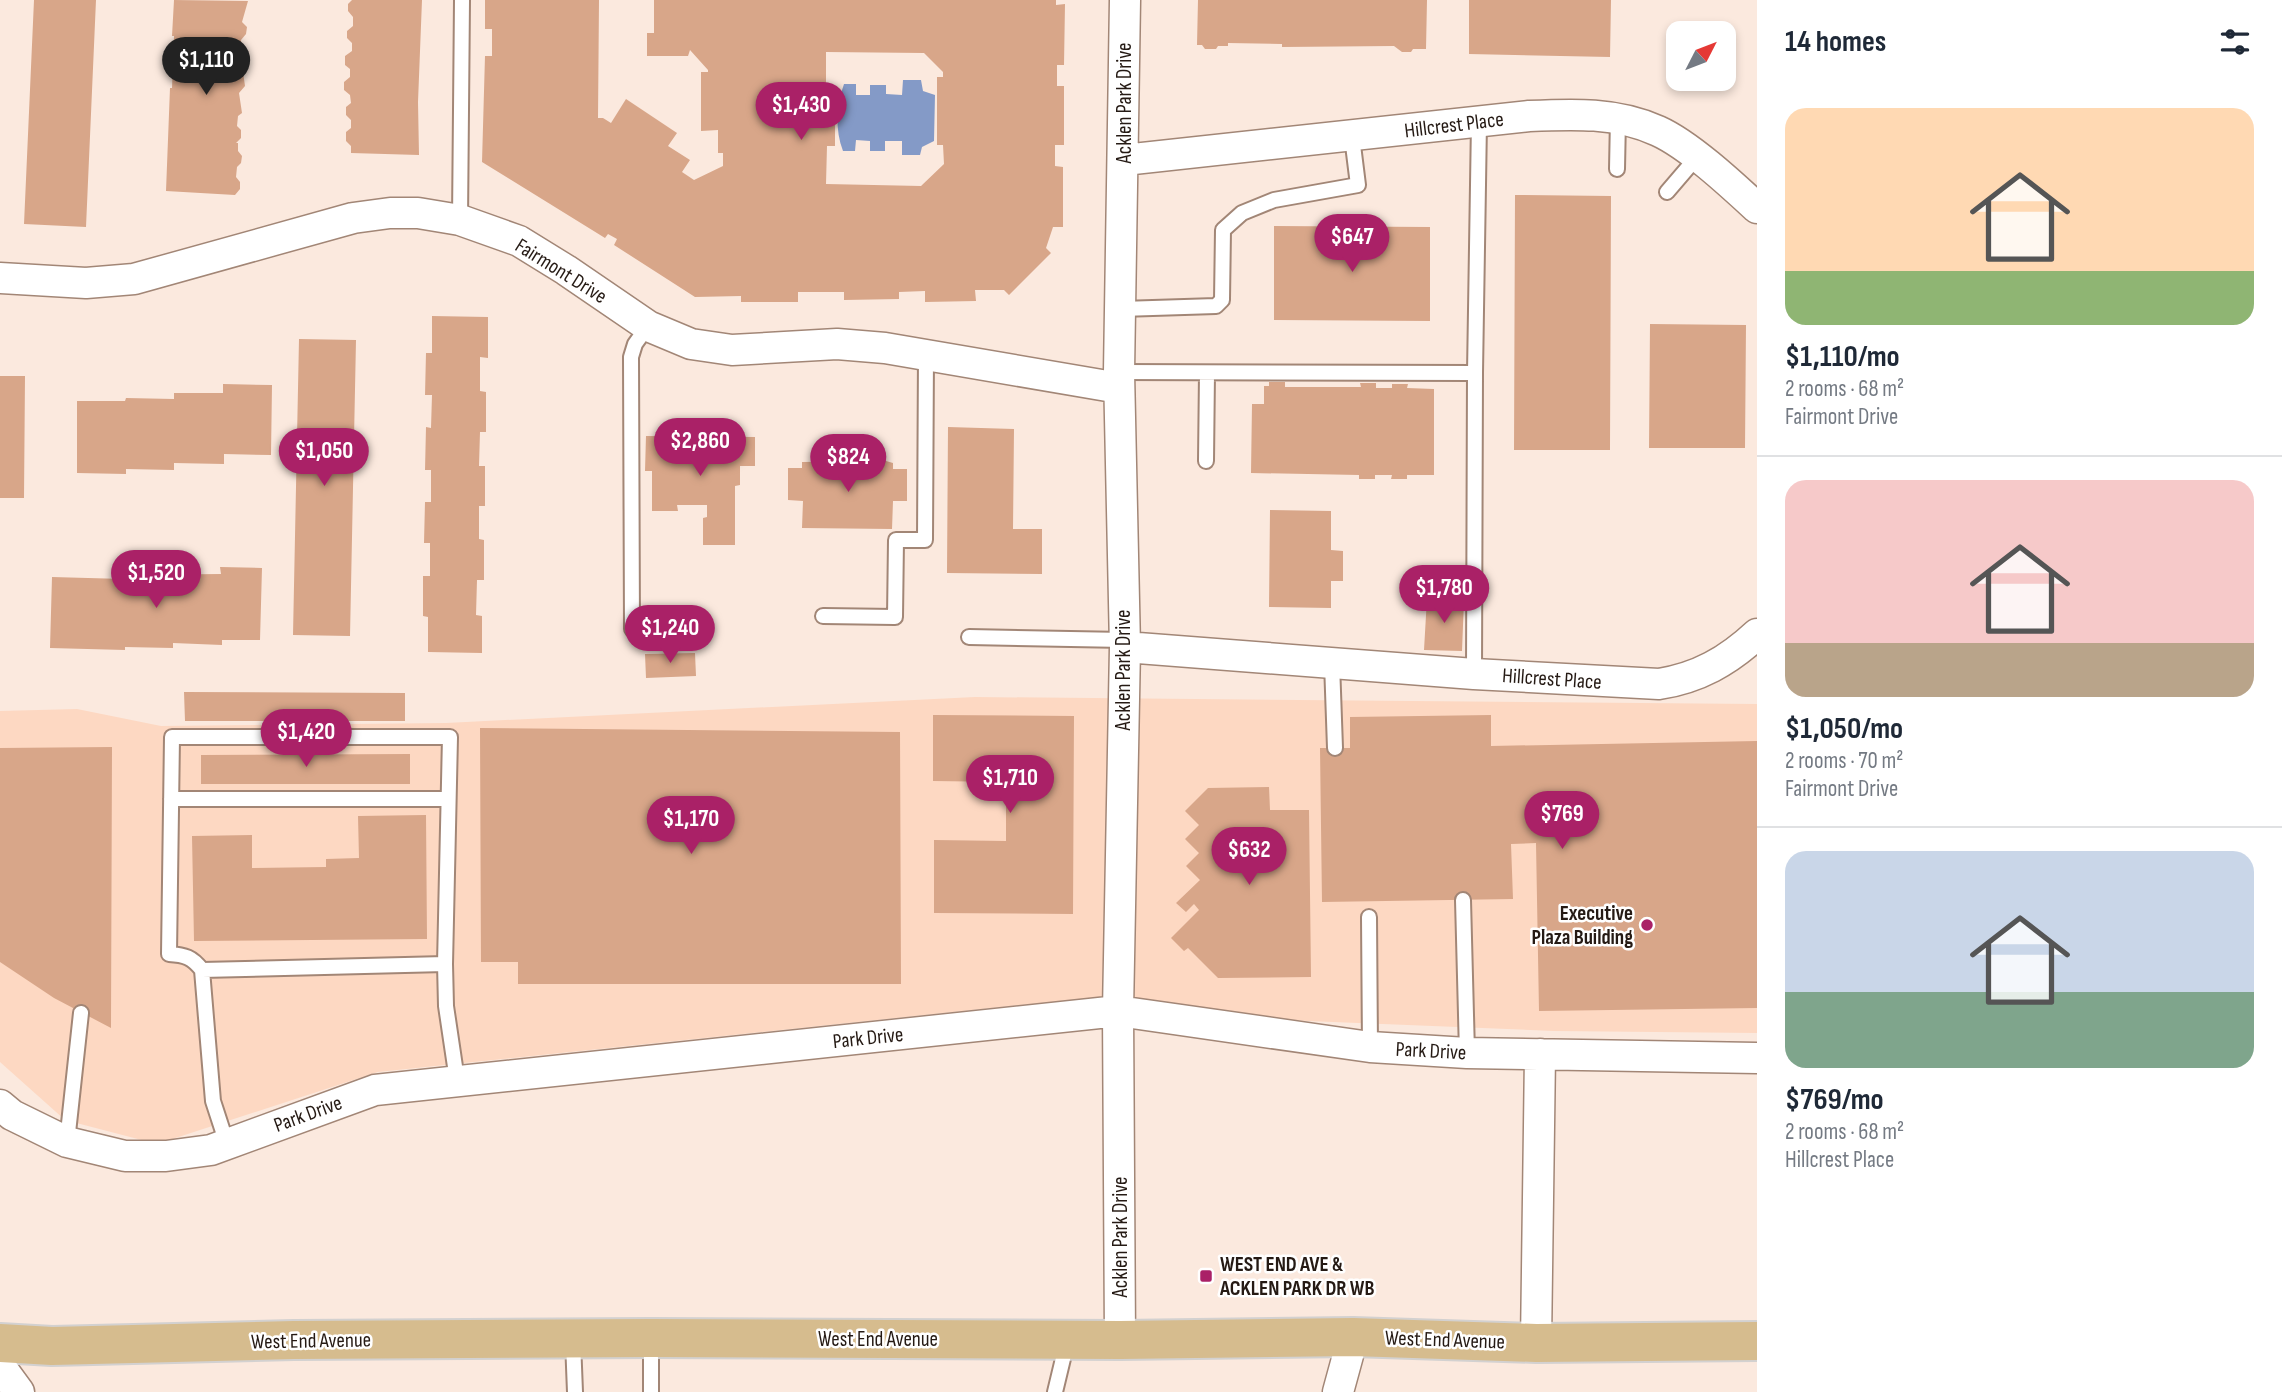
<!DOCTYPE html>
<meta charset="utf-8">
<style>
body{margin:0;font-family:"Sofia Sans Condensed",sans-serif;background:#f6f6f7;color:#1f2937;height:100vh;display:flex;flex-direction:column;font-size:26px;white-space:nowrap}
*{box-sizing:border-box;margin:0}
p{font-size:23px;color:#747a83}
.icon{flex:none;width:38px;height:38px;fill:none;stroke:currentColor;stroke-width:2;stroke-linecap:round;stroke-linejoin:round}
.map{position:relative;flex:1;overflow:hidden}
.sheet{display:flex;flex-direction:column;background:#fff;width:525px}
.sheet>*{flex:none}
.needle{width:46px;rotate:48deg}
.fabs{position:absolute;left:1666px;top:21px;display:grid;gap:14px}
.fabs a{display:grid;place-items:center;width:70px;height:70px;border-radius:14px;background:#fff;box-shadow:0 4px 10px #0003;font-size:35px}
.price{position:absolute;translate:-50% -60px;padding:0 16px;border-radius:24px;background:#aa2167;color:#fff;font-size:23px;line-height:46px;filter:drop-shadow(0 2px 4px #0008)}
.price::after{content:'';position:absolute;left:50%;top:42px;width:21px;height:16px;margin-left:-10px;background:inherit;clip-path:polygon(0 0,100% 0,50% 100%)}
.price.active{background:#222;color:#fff}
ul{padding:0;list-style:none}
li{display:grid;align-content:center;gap:14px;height:371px;padding:0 28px}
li+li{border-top:2px solid #e0e1e3}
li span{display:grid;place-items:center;height:217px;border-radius:21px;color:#555}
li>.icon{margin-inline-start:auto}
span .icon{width:126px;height:126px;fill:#fffc;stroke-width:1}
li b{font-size:30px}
h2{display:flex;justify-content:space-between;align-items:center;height:84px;padding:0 28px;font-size:30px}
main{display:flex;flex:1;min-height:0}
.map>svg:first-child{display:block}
</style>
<main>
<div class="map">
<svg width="1757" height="1392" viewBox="0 0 1757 1392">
<rect width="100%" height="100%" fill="#fbe9de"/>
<path fill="#fdd8c2" d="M975,697l782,7v329l-203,-2 -246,-10 -278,-17 -652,68 -221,72 -92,-24 -65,-58v-351l77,-2 84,17 285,-3z"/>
<path fill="#849ac7" d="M903,80h18l2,11 12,4 -1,46 -12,6 -2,8h-18v-14h-17v10h-15v-10l-14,-1 -1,11h-12c-8,-21 -7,-45 1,-67h12v11h14v-10h16v9l16,1z"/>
<path fill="#d8a689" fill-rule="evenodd" d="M34,0h62l-10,227 -62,-3z
M174,0l74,1 -6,21 5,5 -1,7 -5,6 1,8 5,5v7l-5,5 3,21 -6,7 3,20 -4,3 -1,10 4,4v8l-5,5h2v8l4,5 -1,7 -4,4 -1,10 4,5v7l-5,6 -69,-4 4,-103h2l2,-52h-2z
M352,0h70l-4,102 1,53 -68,-2v-7l-5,-5v-9l5,-4v-8l-5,-5v-8l5,-4 -1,-8 -6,-5v-8l6,-5v-8l-5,-4v-9l7,-5v-8l-5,-5v-7l6,-5v-9l-5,-6v-7z
M485,0h114l-1,118h5l8,5 15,-24 51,34 -9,13 22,14 -8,12 12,8 29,-14v-13h-5v-23l-17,1v-59h7v-2l-18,-20 -2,6h-41v-23h7v-33h402v5l9,-1 -1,61h-7v21h7v59h-9v21l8,1v60h-10l-7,21 5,5 -42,42 -5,-5h-29l1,11 -51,1v-11l-26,1v7l-55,1v-8h-46v10h-57v-6l-46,1 -81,-52 3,-6 -9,-5 -3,4 -123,-76 3,-106h7v-27h-7zM826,52l98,1 19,19v5h-6v68h6l1,19 -23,22 -95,-2 1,-38h8v-53h-9z
M1198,0h229l-1,49h-13l-2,3h-9l-8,-6 -112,1v-3l-54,-1v3h-10l-2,3h-11l-3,-4h-5z
M1469,0h142l-1,57 -141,-3z
M1515,195l96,1 -1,254h-96z
M1274,226l156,1v94l-156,-1z
M432,316l56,1v41l-8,-1v34l6,1v40h-6l-1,34h6v40h-6v33l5,1v40h-7l-1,35 6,1v37l-54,-1v-35l-5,-1v-40h7v-33h-6l1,-41h6v-32h-6l1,-43 5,1 1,-33h-7l1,-42h6z
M1650,324l96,1 -1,123h-96z
M299,339l57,1 -6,296 -57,-1z
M0,376h25l-1,122h-24z
M1269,382h16v5h76l-1,-4h16v5h16v-4h16l-1,4 27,1v86h-27v4h-16l1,-4h-17v4h-16v-4l-108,-2 1,-69h12v-18h5z
M223,384l49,1 -1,70 -47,-1v10l-50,-1v7l-48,-1v5l-49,-1v-72h48l1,-3 48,1v-6h49z
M948,427l66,2 -1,100h29v45l-95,-1z
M646,436l109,1v29h-15v19l-5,1v59h-32v-27l4,-1v-12h-30l1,6h-26v-40h-7z
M866,461h20l7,2v6h14v32h-14l-1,28 -90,-1 1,-27 -15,-1v-32h14v-6z
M1270,510l61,1v39l12,1v30h-12v27l-62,-1z
M220,567l42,1 -2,72h-38v5l-49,-2v5l-48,-1v3l-75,-2 2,-71 72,2v-4l97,-1z
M1427,598l37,2 -2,51 -38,-1z
M695,653l1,23 -50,2 -1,-24z
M184,692l221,1v28h-220z
M933,715l141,1 -1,198 -139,-1v-73l72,1v-59l-73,-1z
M1491,715v31l266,-5v267l-218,3 -3,-168 -25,1 2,55 -191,3 -2,-154h30v-31z
M480,728l420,4 1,252h-383v-22h-37z
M112,747l-1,281 -57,-30 -54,-36v-214z
M410,754v30h-209v-29z
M1269,787l1,23h39l2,167 -93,1 -30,-30 -4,3 -13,-13 28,-28 -5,-6 -8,8 -10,-9 24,-23 -14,-14 13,-13 -14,-14 14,-14 -14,-14 23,-23z
M426,815l1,124 -233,2 -2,-105 60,-1v33l74,-1v-8l33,-1 -1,-42z"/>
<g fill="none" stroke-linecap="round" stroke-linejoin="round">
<g stroke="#a28676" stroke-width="18">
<path id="lane" d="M1617,169l1,-51
M1667,192l30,-35
M460,220l2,-220
M1121,309l95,-3 6,-6 1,-70 19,-17 32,-13 84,-15 -6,-48
M1119,372l356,1
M1206,461l1,-88
M823,616l72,1 1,-77h29l1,-186
M632,629l-1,-272 4,-13 13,-18
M969,637l156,3
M1332,663l3,85
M1474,674l1,-301 4,-251
M171,799h277
M1463,900l4,153
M1369,917l1,130
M202,970c-10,-13 -17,-15 -33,-16l3,-217h278l-5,227 1,42 11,74
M67,1142l14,-129
M227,1144l-14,-43 -11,-131 243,-6
M573,1341l2,51
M651,1392v-52
M1055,1392l12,-50"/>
</g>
<g stroke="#a28676" stroke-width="33">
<path id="street" d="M1124,160l405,-44c44,-2 88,-4 129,15 31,14 73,53 99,77
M0,278l86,5 48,-4 219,-61 37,-5h28l42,7 59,21 47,29 82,56 43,18 41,6 105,-6 48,4 234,40
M1125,647l349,27 185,10c39,-6 69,-23 98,-50
M0,1105l12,10 55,27 58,14h41l45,-6 164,-60 743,-79 252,36 97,6 290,5
M1120,1340l-2,-329 7,-364 -6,-275 6,-372
M1536,1343l4,-289
M0,1366l19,26
M1338,1392l15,-55"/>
</g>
<g stroke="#d3d1d0" stroke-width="42">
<path id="primary" d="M0,1343l52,3 242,-6 357,-2 469,2 233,-3 183,6 221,-2"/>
</g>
<use href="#lane" stroke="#fff" stroke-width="14"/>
<use href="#street" stroke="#fff" stroke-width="30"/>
<use href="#primary" stroke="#d6bc8e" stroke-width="38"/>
</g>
<g fill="#aa2167" stroke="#fff" stroke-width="2.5">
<circle cx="1647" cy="925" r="7"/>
<rect x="1199" y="1269" width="14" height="14" rx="3.5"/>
</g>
<g text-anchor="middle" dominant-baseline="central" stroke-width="5" stroke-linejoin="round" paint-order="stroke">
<g font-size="21" fill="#251a14" stroke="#fff">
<text transform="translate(1124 103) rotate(-90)">Acklen Park Drive</text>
<text transform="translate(1454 125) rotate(-7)">Hillcrest Place</text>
<text transform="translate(561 271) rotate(32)">Fairmont Drive</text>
<text transform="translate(1123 670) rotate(-90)">Acklen Park Drive</text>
<text transform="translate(1552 679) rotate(4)">Hillcrest Place</text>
<text transform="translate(868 1038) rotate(-6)">Park Drive</text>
<text transform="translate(1431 1051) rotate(3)">Park Drive</text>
<text transform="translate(308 1114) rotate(-20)">Park Drive</text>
<text transform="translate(1120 1237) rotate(-90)">Acklen Park Drive</text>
<text x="878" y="1339">West End Avenue</text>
<text transform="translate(1445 1340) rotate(2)">West End Avenue</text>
<text transform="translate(311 1341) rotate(-1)">West End Avenue</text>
</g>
<g font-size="21" font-weight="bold" fill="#251a14" stroke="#fff" text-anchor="end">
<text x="1633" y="913">Executive<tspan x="1633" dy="24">Plaza Building</tspan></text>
<text x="1220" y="1264" text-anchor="start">WEST END AVE &amp;<tspan x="1220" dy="24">ACKLEN PARK DR WB</tspan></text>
</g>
</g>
</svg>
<div class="fabs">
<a><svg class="needle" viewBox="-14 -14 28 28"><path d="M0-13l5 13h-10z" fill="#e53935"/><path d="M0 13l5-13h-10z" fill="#747a83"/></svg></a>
</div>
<b class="price active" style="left:206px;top:97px">$1,110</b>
<b class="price" style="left:801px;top:142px">$1,430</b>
<b class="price" style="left:1352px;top:274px">$647</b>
<b class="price" style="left:700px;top:478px">$2,860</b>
<b class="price" style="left:324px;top:488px">$1,050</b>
<b class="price" style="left:848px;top:494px">$824</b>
<b class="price" style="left:156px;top:610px">$1,520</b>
<b class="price" style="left:1444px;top:625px">$1,780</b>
<b class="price" style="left:670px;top:665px">$1,240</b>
<b class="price" style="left:306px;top:769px">$1,420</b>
<b class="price" style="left:1010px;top:815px">$1,710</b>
<b class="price" style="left:1562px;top:851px">$769</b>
<b class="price" style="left:691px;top:856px">$1,170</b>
<b class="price" style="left:1249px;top:887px">$632</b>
</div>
<section class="sheet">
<h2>14 homes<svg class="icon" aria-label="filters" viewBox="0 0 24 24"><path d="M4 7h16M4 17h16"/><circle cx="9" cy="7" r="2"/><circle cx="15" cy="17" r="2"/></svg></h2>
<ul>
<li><span style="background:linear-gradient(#ffd9b3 75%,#8fb573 0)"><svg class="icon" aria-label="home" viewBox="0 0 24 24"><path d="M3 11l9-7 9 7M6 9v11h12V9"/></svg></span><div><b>$1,110/mo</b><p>2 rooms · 68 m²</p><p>Fairmont Drive</p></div></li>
<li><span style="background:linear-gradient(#f6c9c9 75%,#b9a48a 0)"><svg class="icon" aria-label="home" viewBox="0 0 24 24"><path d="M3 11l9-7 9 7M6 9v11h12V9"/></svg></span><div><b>$1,050/mo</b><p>2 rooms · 70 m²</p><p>Fairmont Drive</p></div></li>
<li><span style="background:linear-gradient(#c9d6e8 65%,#7fa58c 0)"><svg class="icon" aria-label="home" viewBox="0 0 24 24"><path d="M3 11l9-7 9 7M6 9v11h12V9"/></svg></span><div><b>$769/mo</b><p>2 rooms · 68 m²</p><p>Hillcrest Place</p></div></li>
</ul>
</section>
</main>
